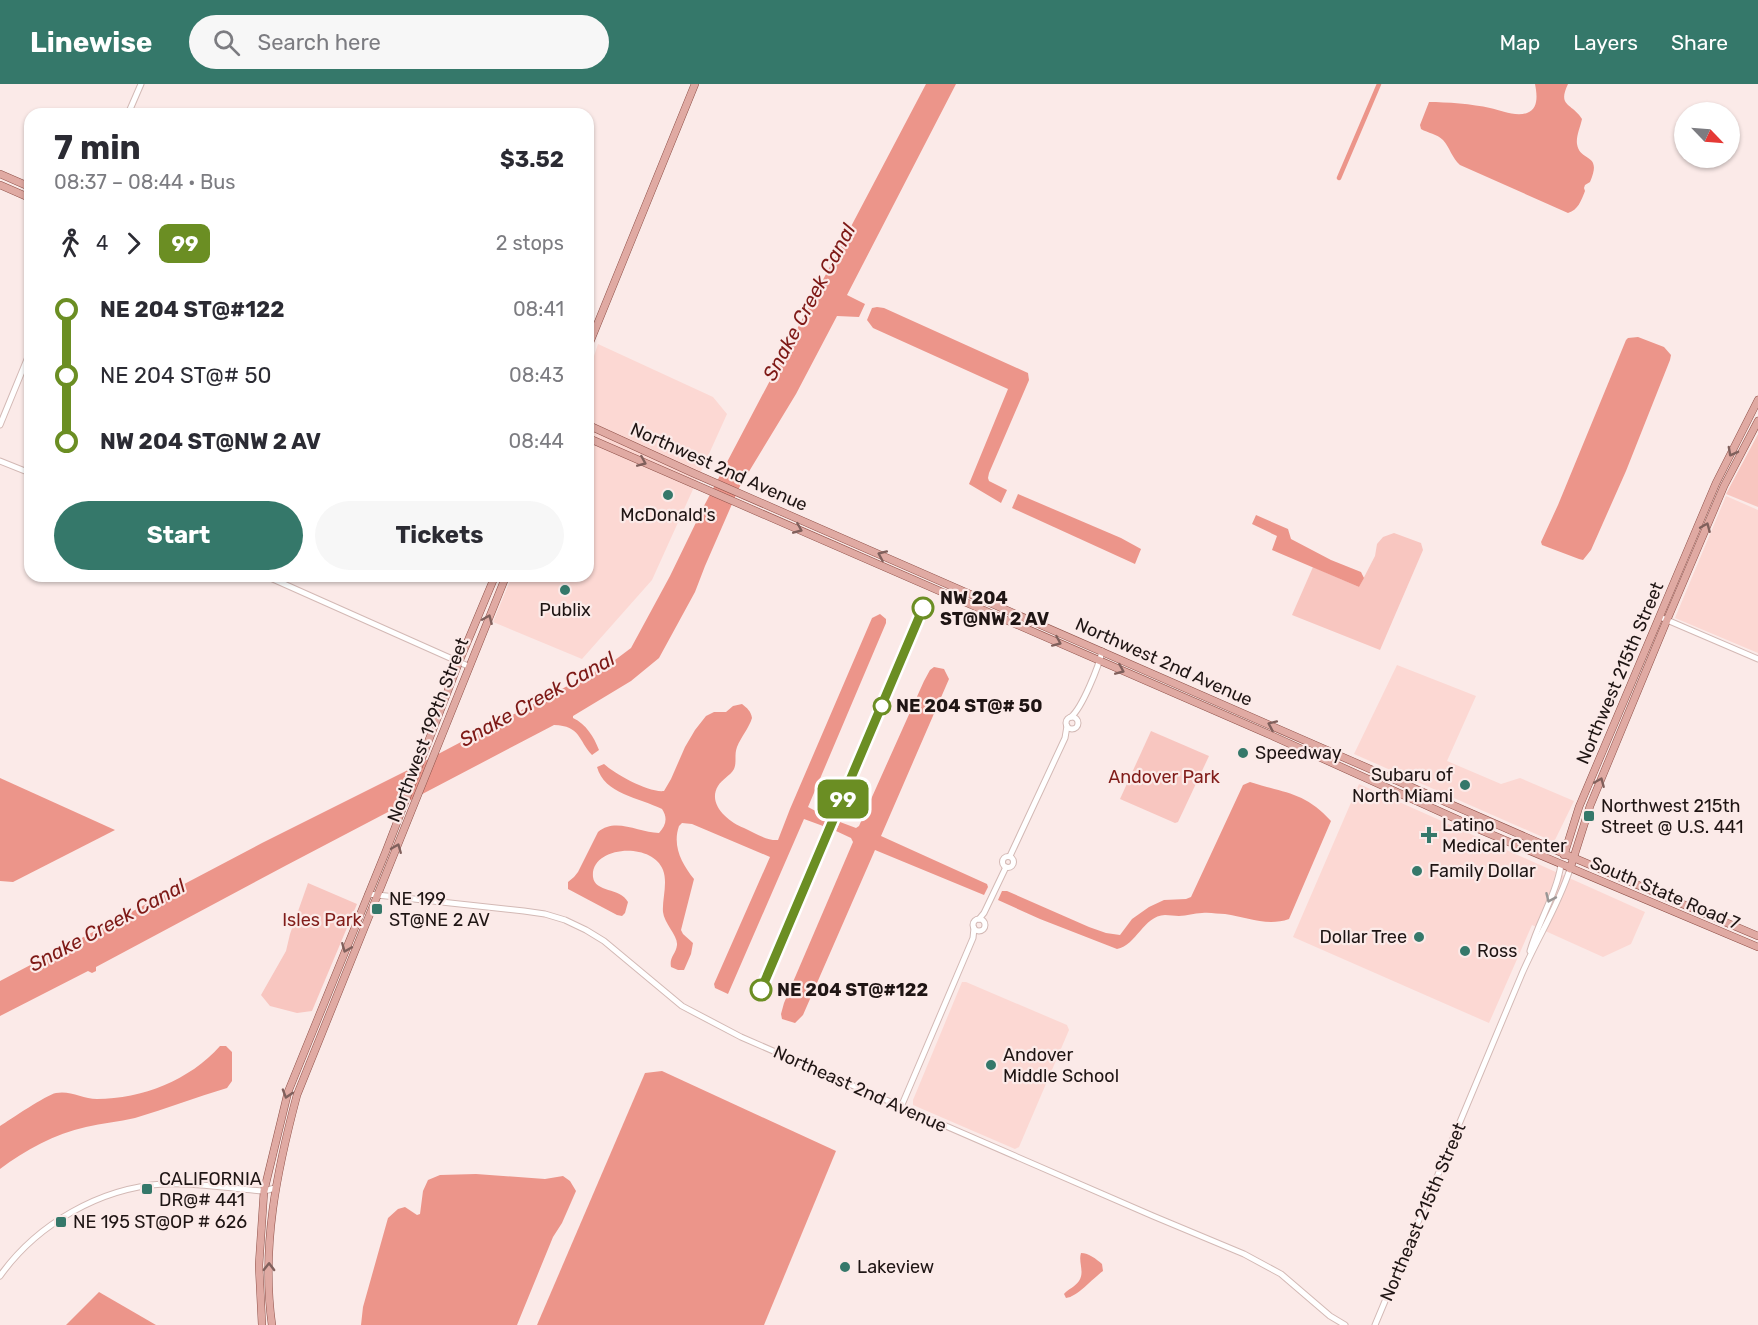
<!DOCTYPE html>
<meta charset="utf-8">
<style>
:root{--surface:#fff;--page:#f7f7f7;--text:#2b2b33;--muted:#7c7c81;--accent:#35786a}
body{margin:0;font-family:Rubik,sans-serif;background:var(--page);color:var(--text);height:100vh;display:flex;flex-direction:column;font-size:22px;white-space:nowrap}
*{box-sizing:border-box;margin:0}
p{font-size:20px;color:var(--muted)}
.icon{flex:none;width:33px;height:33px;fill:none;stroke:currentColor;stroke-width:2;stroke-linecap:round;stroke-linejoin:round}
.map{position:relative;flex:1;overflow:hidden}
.details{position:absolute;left:24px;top:24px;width:570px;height:474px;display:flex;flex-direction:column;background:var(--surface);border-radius:18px;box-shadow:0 2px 4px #0004}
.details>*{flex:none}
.badge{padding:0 12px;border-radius:9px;font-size:21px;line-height:39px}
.needle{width:39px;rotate:115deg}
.fabs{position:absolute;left:1674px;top:18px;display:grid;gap:12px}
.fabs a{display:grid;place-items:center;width:66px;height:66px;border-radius:50%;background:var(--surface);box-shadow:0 2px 4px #0004;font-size:30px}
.map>.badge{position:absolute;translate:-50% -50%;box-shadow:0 0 0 3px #fff}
.legs{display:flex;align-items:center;gap:9px;height:66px;padding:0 30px;font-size:20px}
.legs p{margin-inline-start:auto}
.headline{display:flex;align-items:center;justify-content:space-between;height:102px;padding:0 30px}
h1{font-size:33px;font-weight:700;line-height:45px}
.action{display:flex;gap:12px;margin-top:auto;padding:12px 30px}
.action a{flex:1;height:69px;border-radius:36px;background:var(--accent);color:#fff;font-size:24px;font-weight:700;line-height:69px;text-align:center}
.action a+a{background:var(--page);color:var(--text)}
ul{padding:0 30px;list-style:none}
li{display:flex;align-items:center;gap:21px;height:66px;font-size:22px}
li i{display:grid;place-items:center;width:9px;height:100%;margin:0 8px;background:currentColor}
li i::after{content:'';width:15px;height:15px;margin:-8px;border:4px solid;border-radius:50%;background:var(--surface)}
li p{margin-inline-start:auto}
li:first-child i{background:linear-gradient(#0000 50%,currentColor 0)}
li:last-child i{background:linear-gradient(currentColor 50%,#0000 0)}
header{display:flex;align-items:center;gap:36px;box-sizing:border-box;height:84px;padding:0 30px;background:var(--accent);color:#fff}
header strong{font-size:28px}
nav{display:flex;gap:33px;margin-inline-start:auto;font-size:21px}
.search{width:420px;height:54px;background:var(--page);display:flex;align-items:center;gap:15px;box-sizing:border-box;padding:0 21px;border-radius:33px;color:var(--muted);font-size:22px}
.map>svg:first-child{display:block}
.built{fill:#fcd8d3}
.green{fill:#f8c6c0}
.water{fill:#ec958a}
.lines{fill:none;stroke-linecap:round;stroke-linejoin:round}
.canal{stroke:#ec958a;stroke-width:4.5}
.minor-casing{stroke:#d3b9b5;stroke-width:7}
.major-casing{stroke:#8f5149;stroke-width:8}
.minor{stroke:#fff;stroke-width:5}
.major{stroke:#e0aaa3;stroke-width:7}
.oneway{stroke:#80605c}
.oneway2{stroke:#9a9695}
.line-1-casing{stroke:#fff;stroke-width:14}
.line-1{stroke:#6b8e23;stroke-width:9}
.poi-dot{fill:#35786a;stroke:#fbeae8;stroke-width:2}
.stop-1-dot{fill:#fff;stroke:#6b8e23;stroke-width:3}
.labels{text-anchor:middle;stroke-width:4.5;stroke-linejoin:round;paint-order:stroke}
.street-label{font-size:18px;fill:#1f1514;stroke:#fbeae8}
.poi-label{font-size:18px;fill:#1f1514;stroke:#fbeae8;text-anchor:start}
.stop-label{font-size:18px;font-weight:bold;fill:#1f1514;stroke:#fbeae8;text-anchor:start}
.park-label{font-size:18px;fill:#811c19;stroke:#fbeae8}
.water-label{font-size:20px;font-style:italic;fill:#7e1916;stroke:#fbeae8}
</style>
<header>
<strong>Linewise</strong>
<div class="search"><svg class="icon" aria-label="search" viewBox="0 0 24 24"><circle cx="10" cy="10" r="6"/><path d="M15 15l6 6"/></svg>Search here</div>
<nav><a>Map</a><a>Layers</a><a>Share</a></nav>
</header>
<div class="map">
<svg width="1758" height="1241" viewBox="0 0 1758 1241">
<rect width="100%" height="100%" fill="#fbeae8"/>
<g class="built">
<polygon points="598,260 713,313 727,330 652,496 582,575 493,538 512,492 588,492 588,290"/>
<polygon points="1726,412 1758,426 1758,569 1675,534"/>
<polygon points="1397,581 1476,612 1447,677 1501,700 1520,694 1574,717 1554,758 1354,670"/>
<polygon points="1359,700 1645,828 1631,860 1603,873 1532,841 1489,939 1293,853"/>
<polygon points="962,898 966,898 1067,941 1069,946 1019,1063 1015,1065 913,1021 913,1016"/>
</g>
<g class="green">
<polygon points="1758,350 1758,423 1726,410"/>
<polygon points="1394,449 1421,459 1423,466 1380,566 1292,531 1313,483 1359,503 1375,472 1377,460 1383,453"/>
<polygon points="1151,647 1209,672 1178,738 1175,739 1120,715"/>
<polygon points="308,799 357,820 312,927 297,929 270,922 261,911 286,867 290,850"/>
</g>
<g class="water">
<path d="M926,0h30l-109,211 18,9 -6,13 -22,-1 -41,78 -57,94 -34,78 -10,26 -36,66 -28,23 -58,35v2c13,6 21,19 26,32l-7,5c-14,-15 -11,-29 -38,-30l-269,141 -189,101v4l-4,2 -4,-2 -88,45v-35l262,-138 142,-71 207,-109 20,-15 39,-72 35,-72z"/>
<path d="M1535,0h33c-11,23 4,19 14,35 -2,9 -6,17 -5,25 3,19 26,8 13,38l-5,3 -1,3 1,3c-4,10 -7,19 -17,22l-108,-48c-8,-7 -10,-17 -17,-25 -6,-6 -15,-7 -22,-11l-1,-4 9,-23c17,0 44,2 61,6 11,2 25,9 37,5 12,-4 10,-19 8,-29z"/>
<polygon points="877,223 884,224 1028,289 1029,296 989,389 988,394 989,397 1007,406 1001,419 969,400 1008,305 873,244 867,236 872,224"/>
<polygon points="1638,253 1664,263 1671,271 1670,276 1626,387 1591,466 1583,476 1579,475 1542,461 1541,458 1558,421 1626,256 1628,254"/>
<polygon points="1018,410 1121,454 1141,465 1135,480 1012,424"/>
<polygon points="1256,431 1288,445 1291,455 1331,476 1361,488 1364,494 1359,503 1272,466 1277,452 1252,440"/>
<path d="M880,530l6,5v4l-78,184 19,10 -4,9 -19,-7 -76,175 -13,-6 -1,-4 56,-127 -78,-33 -10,-1 -3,3c-7,20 3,38 15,53l-13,51 2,4 10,9 -2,11 -7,16h-6l-7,-3c-2,-10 5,-13 6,-22 1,-9 -13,-22 -14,-33 -1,-13 5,-29 0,-42 -11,-29 -73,-24 -70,7 2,16 27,10 35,25l-3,11 -3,3 -5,-1 -49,-26v-7l6,-5 4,-5 20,-40c18,-15 41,1 61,1 7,-8 9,-15 3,-24 -22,-11 -58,-15 -65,-42l7,-3c11,10 45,29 60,27l7,-12 14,-32 10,-17 11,-14 8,-4h12l7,-6 9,-2c5,4 9,7 10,14 -3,10 -11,19 -15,29 -3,8 0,15 -3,22 -4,7 -12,10 -16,17 -11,18 10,36 26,42 10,5 24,13 34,12l12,-31 82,-191z"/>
<polygon points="934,583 944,585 949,595 881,752 987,800 988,803 984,811 875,766 803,931 795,939 782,935 781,930 784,919 853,758 851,754 836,747 840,738 856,744 859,742 924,597 930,586"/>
<polygon points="0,694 115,746 13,798 0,797"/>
<path d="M1250,698c34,11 55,10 81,39l-42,98c-22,8 -42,-2 -64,-5 -7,0 -15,-2 -23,-1 -8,0 -15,3 -23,3 -5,0 -9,-1 -14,-1 -22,1 -28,30 -48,34l-77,-30 -42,-19 4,-9h5l82,36 17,6 14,2 12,-16 17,-12 15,-7 22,-1 5,-2 52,-112z"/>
<path d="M220,962h6l6,6v29l-5,7c-31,9 -61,21 -92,30 -16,4 -33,5 -49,9 -31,7 -61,23 -86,42v-43c11,-7 46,-31 56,-33 14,-3 27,6 41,6 45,0 93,-19 123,-53z"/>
<polygon points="662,987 836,1067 764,1241 537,1241 645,989"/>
<polygon points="476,1090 545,1095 563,1092 570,1097 576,1107 562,1139 553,1153 517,1241 361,1241 363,1223 388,1134 398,1125 405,1123 417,1131 420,1130 423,1107 428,1096 440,1091"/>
<path d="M1081,1169c8,0 15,6 21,11l1,7c-11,8 -26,26 -37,27l-2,-4c4,-5 11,-7 15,-13 6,-9 -1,-19 2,-28z"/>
<polygon points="99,1208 156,1241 66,1241"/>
</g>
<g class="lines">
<polyline class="canal" points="1339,94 1379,0"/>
<g class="minor-casing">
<g id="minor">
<polyline points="128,30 141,0"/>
<polyline points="0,341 30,268"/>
<polyline points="0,377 30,389"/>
<polyline points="266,492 468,582"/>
<polyline points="1660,533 1758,575"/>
<path d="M1071,633c11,-9 28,-51 31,-66"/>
<circle cx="1072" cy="639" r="6"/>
<polyline points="1010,772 1065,654 1067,642"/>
<circle cx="1008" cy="778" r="5.5"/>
<polyline points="368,810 524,827 545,830 565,836 586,846 604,857 682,922 741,953 1153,1132 1244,1170 1281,1190 1330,1232 1345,1241"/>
<polyline points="979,835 984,829 1006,783"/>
<circle cx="979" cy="841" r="6"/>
<path d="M1530,867c8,-29 26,-56 31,-86"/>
<polyline points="901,1023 973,854 974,844"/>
<path d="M0,1192c37,-52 100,-88 163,-92 33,-2 68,5 101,7l11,-3"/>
<path d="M1375,1241c49,-116 98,-232 146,-349 15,-36 37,-69 49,-107"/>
</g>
</g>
<g class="major-casing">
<g id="major">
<polyline points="0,90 30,103"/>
<polyline points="0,101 30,114"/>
<polyline points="588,263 695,0"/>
<polyline points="588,341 693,389 1553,765 1758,852"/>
<polyline points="588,354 1266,649 1483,747 1758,863"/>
<polyline points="1564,771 1579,723 1716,399 1758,316"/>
<polyline points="1570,785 1590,722 1667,536 1724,402 1758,337"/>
<polyline points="262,1241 259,1181 264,1107 288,1008 386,767 459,578 495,492"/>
<path d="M272,1241c-11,-78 5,-155 25,-230l209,-519"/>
</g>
</g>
<use href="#minor" class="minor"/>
<use href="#major" class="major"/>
</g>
<defs><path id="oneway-chevron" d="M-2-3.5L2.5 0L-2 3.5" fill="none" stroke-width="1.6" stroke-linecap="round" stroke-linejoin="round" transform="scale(1.5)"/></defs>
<g class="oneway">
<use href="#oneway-chevron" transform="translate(1732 368) rotate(118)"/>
<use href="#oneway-chevron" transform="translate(642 378) rotate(23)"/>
<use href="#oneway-chevron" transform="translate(1706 443) rotate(-67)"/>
<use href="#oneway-chevron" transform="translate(798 445) rotate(23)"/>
<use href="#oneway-chevron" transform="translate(882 471) rotate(-156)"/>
<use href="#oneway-chevron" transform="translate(488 535) rotate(-67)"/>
<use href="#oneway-chevron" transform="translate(1057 558) rotate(24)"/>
<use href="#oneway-chevron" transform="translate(1120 586) rotate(23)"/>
<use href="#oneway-chevron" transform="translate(1272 641) rotate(-156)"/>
<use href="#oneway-chevron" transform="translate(1600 698) rotate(-67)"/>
<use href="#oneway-chevron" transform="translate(397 764) rotate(-68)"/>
<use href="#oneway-chevron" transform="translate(346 864) rotate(112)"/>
<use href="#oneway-chevron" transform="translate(287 1010) rotate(107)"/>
<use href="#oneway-chevron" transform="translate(269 1183) rotate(-89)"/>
</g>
<use class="oneway2" href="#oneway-chevron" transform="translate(1550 814) rotate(114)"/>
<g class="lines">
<g class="line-1-casing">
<polyline id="line-1" points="761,906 923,524"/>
</g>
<use href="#line-1" class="line-1"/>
</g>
<g class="poi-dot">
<circle cx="668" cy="411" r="6"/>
<circle cx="565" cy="506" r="6"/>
<circle cx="1243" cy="669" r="6"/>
<circle cx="1465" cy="701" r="6"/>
<rect x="1583" y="726" width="12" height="12" rx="3"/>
<path d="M1426 742h6v6h6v6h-6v6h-6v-6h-6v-6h6z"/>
<circle cx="1417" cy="787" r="6"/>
<rect x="371" y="819" width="12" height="12" rx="3"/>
<circle cx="1419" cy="853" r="6"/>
<circle cx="1465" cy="867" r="6"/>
<circle cx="991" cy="981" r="6"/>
<rect x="141" y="1099" width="12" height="12" rx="3"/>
<rect x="55" y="1132" width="12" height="12" rx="3"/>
<circle cx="845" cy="1183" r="6"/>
</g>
<g class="stop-1-dot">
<circle cx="923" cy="524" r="10"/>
<circle cx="882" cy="622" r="8"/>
<circle cx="761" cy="906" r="10"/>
</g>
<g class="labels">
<g class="street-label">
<text transform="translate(719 383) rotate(24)" y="6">Northwest 2nd Avenue</text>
<text transform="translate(1164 578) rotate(24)" y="6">Northwest 2nd Avenue</text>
<text transform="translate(1620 589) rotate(-67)" y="6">Northwest 215th Street</text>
<text transform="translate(428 646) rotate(-69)" y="6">Northwest 199th Street</text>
<text transform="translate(1665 809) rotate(23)" y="6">South State Road 7</text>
<text transform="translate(860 1005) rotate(24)" y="6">Northeast 2nd Avenue</text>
<text transform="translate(1423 1128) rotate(-67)" y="6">Northeast 215th Street</text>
</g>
<g class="poi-label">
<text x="668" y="437" text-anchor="middle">McDonald's</text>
<text x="565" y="532" text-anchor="middle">Publix</text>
<text x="1255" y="675">Speedway</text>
<text x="1453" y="697" text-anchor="end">Subaru of<tspan x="1453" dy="21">North Miami</tspan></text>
<text x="1601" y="728">Northwest 215th<tspan x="1601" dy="21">Street @ U.S. 441</tspan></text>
<text x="1442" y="747">Latino<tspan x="1442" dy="21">Medical Center</tspan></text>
<text x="1429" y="793">Family Dollar</text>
<text x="389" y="821">NE 199<tspan x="389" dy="21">ST@NE 2 AV</tspan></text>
<text x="1407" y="859" text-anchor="end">Dollar Tree</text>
<text x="1477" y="873">Ross</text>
<text x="1003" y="977">Andover<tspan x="1003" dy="21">Middle School</tspan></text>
<text x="159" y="1101">CALIFORNIA<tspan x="159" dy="21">DR@# 441</tspan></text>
<text x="73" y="1144">NE 195 ST@OP # 626</text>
<text x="857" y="1189">Lakeview</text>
</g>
<g class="stop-label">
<text x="940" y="520">NW 204<tspan x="940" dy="21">ST@NW 2 AV</tspan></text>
<text x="896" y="628">NE 204 ST@# 50</text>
<text x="777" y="912">NE 204 ST@#122</text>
</g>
<g class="park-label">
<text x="1164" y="699">Andover Park</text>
<text x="322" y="842">Isles Park</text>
</g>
<g class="water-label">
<text transform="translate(809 218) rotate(-62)" y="7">Snake Creek Canal</text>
<text transform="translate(537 615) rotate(-29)" y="7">Snake Creek Canal</text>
<text transform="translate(107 841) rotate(-28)" y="7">Snake Creek Canal</text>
</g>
</g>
</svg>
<div class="fabs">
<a><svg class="needle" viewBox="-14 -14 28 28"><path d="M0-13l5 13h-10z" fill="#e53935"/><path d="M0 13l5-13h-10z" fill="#7c7c81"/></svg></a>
</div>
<b class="badge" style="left:843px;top:715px;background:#6b8e23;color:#fff">99</b>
<section class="details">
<div class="headline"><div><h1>7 min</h1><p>08:37 – 08:44 · Bus</p></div><b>$3.52</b></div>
<div class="legs"><svg class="icon" aria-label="walk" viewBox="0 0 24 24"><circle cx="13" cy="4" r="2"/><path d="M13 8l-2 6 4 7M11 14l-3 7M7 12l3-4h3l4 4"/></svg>4<svg class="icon" aria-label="forward" viewBox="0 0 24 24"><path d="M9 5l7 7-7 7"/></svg><b class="badge" style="background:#6b8e23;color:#fff">99</b><p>2 stops</p></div>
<ul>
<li><i style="color:#6b8e23"></i><b>NE 204 ST@#122</b><p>08:41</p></li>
<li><i style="color:#6b8e23"></i><span>NE 204 ST@# 50</span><p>08:43</p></li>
<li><i style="color:#6b8e23"></i><b>NW 204 ST@NW 2 AV</b><p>08:44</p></li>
</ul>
<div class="action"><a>Start</a><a>Tickets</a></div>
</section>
</div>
